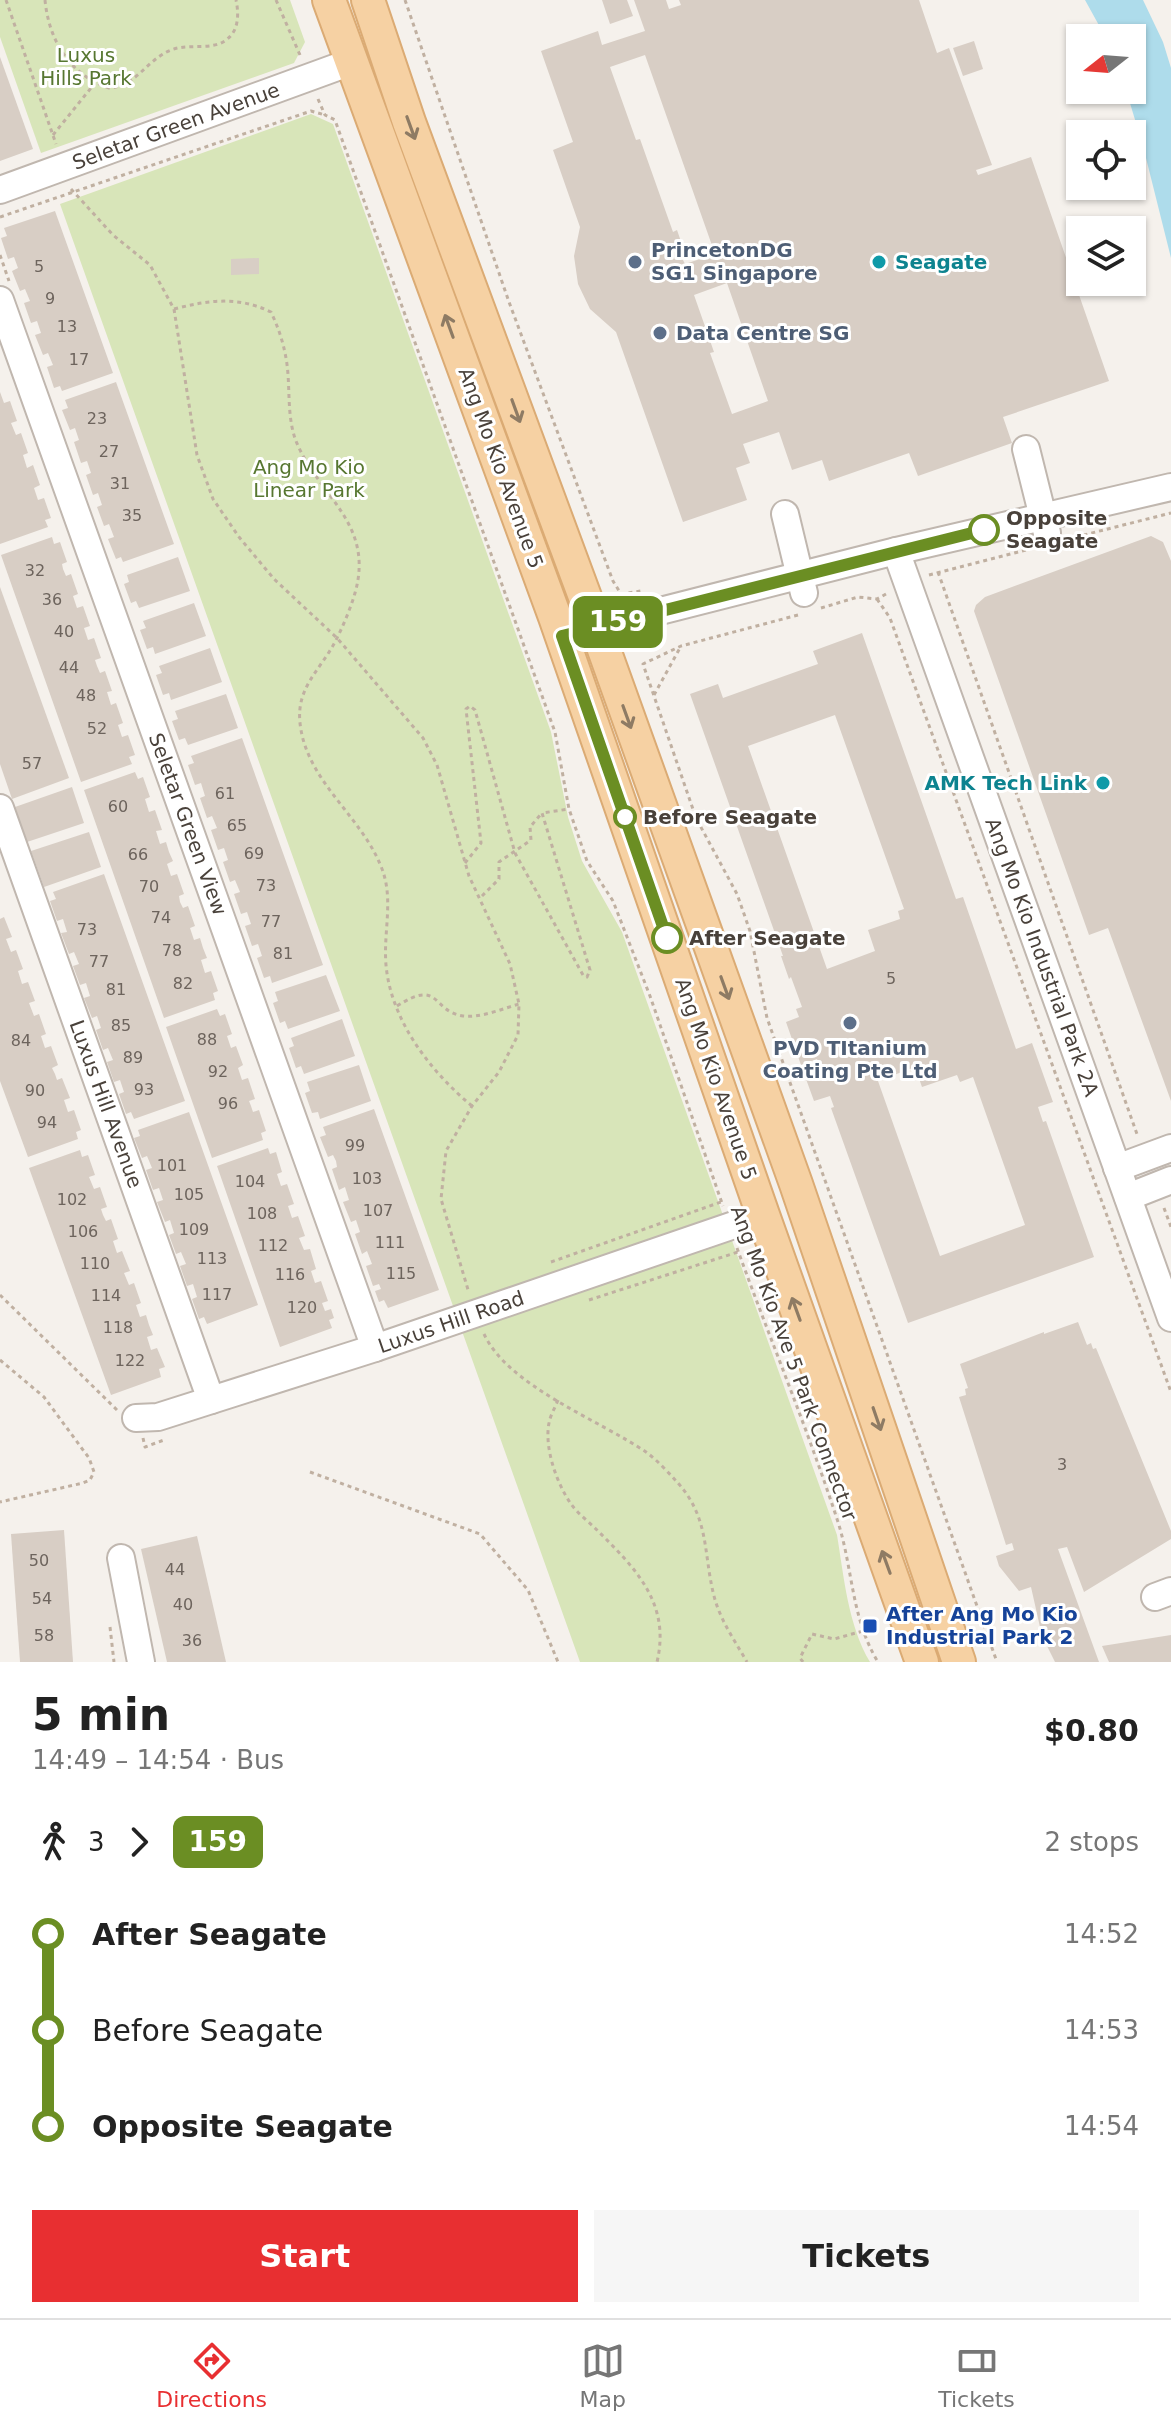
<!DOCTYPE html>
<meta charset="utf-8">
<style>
:root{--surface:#fff;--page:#f6f6f6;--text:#222;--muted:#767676;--line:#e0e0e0;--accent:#e82f31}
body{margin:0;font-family:"DejaVu Sans",sans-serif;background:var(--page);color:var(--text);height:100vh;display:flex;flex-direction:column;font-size:30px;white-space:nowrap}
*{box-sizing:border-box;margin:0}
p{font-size:26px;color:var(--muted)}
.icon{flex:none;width:44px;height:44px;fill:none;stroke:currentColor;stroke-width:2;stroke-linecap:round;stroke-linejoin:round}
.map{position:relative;height:1662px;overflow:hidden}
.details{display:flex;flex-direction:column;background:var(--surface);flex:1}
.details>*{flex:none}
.badge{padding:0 16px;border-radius:12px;font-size:28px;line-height:52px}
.needle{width:52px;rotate:253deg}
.buttons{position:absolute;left:1066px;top:24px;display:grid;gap:16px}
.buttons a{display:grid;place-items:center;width:80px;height:80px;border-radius:0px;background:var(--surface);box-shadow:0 2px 6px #0004;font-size:40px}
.map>.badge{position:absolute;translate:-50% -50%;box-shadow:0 0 0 4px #fff}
.legs{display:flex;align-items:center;gap:12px;height:88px;padding:0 32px;font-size:26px}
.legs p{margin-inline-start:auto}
.head{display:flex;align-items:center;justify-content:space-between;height:136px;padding:0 32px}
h1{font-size:44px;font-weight:700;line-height:60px}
.primary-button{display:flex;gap:16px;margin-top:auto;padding:16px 32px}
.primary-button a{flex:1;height:92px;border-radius:0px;background:var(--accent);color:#fff;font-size:32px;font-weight:700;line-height:92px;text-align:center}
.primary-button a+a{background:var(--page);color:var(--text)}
ul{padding:0 32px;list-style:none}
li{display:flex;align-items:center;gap:28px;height:96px;font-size:30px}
li i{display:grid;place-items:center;width:12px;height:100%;margin:0 10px;background:currentColor}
li i::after{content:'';width:20px;height:20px;margin:-10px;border:6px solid;border-radius:50%;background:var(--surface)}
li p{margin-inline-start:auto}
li:first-child i{background:linear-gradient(#0000 50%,currentColor 0)}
li:last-child i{background:linear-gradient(currentColor 50%,#0000 0)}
.menu{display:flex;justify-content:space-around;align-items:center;height:112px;border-top:2px solid var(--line);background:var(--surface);font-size:22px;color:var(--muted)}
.menu a{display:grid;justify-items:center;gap:4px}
.menu .active{color:var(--accent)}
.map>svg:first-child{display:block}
.green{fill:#d8e5b9}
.water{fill:#aedceb}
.building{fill:#d8cec5;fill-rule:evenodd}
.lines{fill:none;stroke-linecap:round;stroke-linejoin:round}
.minor-casing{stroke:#c0b7af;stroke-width:30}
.major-casing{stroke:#dbab74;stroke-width:36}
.path{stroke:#c0b0a1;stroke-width:3;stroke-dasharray:4 4;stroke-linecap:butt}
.minor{stroke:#fff;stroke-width:26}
.major{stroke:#f6d1a3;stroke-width:32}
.oneway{stroke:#8e7b64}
.line-1-casing{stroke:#fff;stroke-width:18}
.line-1{stroke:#6b8e23;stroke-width:12}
.service-dot{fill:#5c6f8a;stroke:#fff;stroke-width:3}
.culture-dot{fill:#0f9aa8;stroke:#fff;stroke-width:3}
.stop-1-dot{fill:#fff;stroke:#6b8e23;stroke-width:4}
.transit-dot{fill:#1a4fb4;stroke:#fff;stroke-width:3}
.labels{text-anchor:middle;stroke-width:6;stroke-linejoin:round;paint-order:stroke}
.number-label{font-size:16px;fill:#6d645d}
.park-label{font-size:20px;fill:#577731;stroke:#fff}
.street-label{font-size:20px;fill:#49413a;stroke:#fff}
.service-label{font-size:20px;font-weight:bold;fill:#4e5e75;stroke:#fff;text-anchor:start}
.culture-label{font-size:20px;font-weight:bold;fill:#0d838f;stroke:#fff;text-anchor:start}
.stop-label{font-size:20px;font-weight:bold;fill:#49413a;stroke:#fff;text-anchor:start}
.transit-label{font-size:20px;font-weight:bold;fill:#164399;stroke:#fff;text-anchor:start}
</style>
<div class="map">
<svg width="1171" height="1662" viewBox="0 0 1171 1662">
<rect width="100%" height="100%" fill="#f5f1ec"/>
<g class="green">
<polygon points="0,0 290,0 305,42 294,63 41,153 0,37"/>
<path d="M311,114l22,10 218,608 17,85 14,44 40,71 215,603c7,42 11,90 33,127h-290l-520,-1458z"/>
</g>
<polygon class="water" points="1085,0 1143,0 1163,42 1171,68 1171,258 1143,146 1126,90 1132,90 1132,38 1106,38"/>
<g class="building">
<polygon points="602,0 627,0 633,16 610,24"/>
<path d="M634,0h32l3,9 12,-4 -2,-5h240l18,53 12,-5 43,117 -16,5 2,5 53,-18 78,224 -106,36 9,26 -94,33 -9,-23 -80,28 -7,-21 -30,10 -13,-38 -36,12 7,19 -14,5 11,32 -64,22 -67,-190 -26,-23 -12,-25 -4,-28 6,-29 -27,-77 20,-8 -32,-91 57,-20 4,14 43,-14zM645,55l70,199 -30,10 -2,-4 4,-1 -10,-29 -4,2 -33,-93 -4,1 -26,-73zM727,283l41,118 -36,13 -22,-61 4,-1 -20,-57z"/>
<polygon points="974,41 983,69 963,76 953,48"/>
<polygon points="0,57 33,149 0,161"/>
<polygon points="55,211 113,373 62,391 60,386 54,388 47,367 53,365 48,353 43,355 35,335 41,333 37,321 31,323 24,303 30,301 25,289 20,291 12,271 18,268 14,257 8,259 1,238 7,236 4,228"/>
<polygon points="259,258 259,274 231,275 231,259"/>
<polygon points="116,382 174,544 123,562 121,557 116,559 108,539 114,537 109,524 104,526 97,507 102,505 98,493 93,495 86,475 91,473 87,461 81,463 74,442 79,440 75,428 70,430 62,410 68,408 65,400"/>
<polygon points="0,392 4,403 10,401 17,421 11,423 16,435 21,433 28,453 23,455 27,468 33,465 40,485 34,488 38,500 44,498 51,518 45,520 48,527 0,544"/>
<polygon points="1151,536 1163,542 1171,561 1171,1101 1108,928 1089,935 974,611 976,605 985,597"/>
<polygon points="52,537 54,544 60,542 67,562 62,564 63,569 66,576 71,574 78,594 73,596 77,608 83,606 90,626 84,628 88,640 94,638 101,658 95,660 97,666 100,673 105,671 112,691 107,692 111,705 116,703 123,723 118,725 122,737 128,735 135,755 129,757 132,764 81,782 1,555"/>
<polygon points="178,557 190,591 139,608 136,601 131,603 124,584 129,582 127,575"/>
<polygon points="0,587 69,778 12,799 0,764"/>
<polygon points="194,603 206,636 155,654 153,647 147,649 140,630 146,628 143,621"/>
<path d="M862,633l94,266 7,-2 53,152 16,-6 21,59 -15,5 5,15 3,-1 48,136 -186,66 -77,-215 3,-1 -4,-11 -16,5 -8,-22 16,-6 -5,-14 -16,6 -15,-43 13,-5 -3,-8 6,-2 -11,-30 -2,2 -8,-23h2l-93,-262 28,-10 5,14 95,-34 -5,-13zM835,715l69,194 -6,2 2,8 -32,11 7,21 -48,18 -79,-223zM915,1067l7,20 35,-12 3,7 13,-5 52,148 -85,31 -62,-175z"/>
<polygon points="210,648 222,682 171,700 169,693 163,695 156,675 162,673 159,666"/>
<polygon points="226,694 238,728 188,745 185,738 179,740 172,721 178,719 175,711"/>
<polygon points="242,738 323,965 272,983 270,976 264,978 257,958 262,956 258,944 252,946 245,926 251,924 247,912 241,914 234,894 240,892 235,880 230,882 223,862 228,860 224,848 218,850 211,830 217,828 212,816 207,818 200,798 205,796 201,783 195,785 188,765 194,763 191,756"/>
<polygon points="135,772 138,779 143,777 150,797 145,799 149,812 155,810 162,830 156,831 160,844 166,842 169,852 173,861 167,864 171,876 177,874 184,894 179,896 180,902 183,908 188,906 195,926 190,928 194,940 200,938 203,948 207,958 201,960 205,973 211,971 218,991 213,993 215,1000 164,1018 84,790"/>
<polygon points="72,787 84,823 27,842 15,807"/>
<polygon points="89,832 101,867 44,887 31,851"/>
<polygon points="104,874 185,1101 134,1119 131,1112 126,1114 119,1094 124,1092 120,1080 114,1082 107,1062 113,1060 108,1048 103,1050 96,1030 101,1028 97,1016 92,1018 84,998 90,996 86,983 80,985 73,966 79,964 74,952 69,954 61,933 67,932 63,919 57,921 50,901 56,899 53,892"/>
<polygon points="4,917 12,937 6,939 11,952 16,950 23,969 18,971 22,984 28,982 35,1001 29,1003 34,1016 39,1014 46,1034 41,1036 45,1048 51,1046 58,1065 52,1068 55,1074 57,1080 62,1078 70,1098 64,1100 68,1112 74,1110 81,1130 76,1132 78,1139 28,1157 0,1081 0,919"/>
<polygon points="326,975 340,1011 288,1029 285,1021 280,1023 273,1003 278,1001 275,992"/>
<polygon points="217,1009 220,1016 225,1014 232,1034 227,1036 231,1048 236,1046 243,1065 238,1068 242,1080 248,1078 255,1099 249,1101 251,1106 253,1112 259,1110 266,1131 261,1133 263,1140 212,1158 166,1027"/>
<polygon points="342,1019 355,1056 304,1074 301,1066 296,1068 289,1048 294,1046 291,1038"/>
<polygon points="359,1065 371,1101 320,1119 318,1112 312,1113 305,1093 310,1091 307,1082"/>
<polygon points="374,1109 439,1290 388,1308 384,1300 379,1302 375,1291 381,1289 379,1284 373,1286 366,1266 372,1264 367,1251 362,1254 355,1234 360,1232 356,1220 351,1222 343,1202 349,1200 345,1187 339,1190 332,1169 337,1167 336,1161 333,1155 328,1157 320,1137 326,1135 323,1127"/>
<polygon points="189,1112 258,1305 207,1324 204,1317 199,1319 192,1299 197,1297 193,1284 187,1286 180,1266 186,1264 181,1252 176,1254 169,1235 174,1233 170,1220 165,1222 157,1202 163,1200 159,1188 153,1190 146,1170 152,1168 147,1156 142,1158 134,1138 140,1136 138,1130"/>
<polygon points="268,1148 270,1154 276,1152 282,1172 277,1174 281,1186 287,1184 294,1204 288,1206 292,1218 298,1216 305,1236 299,1238 304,1250 310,1249 316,1269 311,1271 315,1283 321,1281 328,1301 322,1303 325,1311 331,1309 334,1318 329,1320 332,1328 280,1347 217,1166"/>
<polygon points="80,1150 82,1157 88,1155 95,1175 89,1177 94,1189 100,1187 107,1207 101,1209 103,1215 106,1221 111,1219 118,1239 113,1241 117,1253 122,1251 130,1271 124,1273 129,1285 134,1283 141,1303 136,1305 140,1317 146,1315 149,1325 153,1335 147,1337 151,1350 157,1348 165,1367 159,1369 161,1377 111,1395 29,1168"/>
<polygon points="1078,1322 1087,1345 1091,1343 1093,1349 1096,1348 1171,1531 1171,1539 1084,1592 1067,1547 1058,1549 1099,1662 1055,1662 1042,1636 1031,1587 1019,1591 999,1566 996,1556 1014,1550 1012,1543 1006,1545 959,1397 966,1395 965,1389 968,1388 960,1364 1044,1332 1044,1334"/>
<polygon points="64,1530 73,1662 20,1662 11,1534"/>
<polygon points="197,1536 226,1662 167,1662 141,1549"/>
<polygon points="1171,1635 1171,1662 1109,1662 1102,1646"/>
</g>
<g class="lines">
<g class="minor-casing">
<g id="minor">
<polyline points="0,190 351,62"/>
<polyline points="0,300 375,1348"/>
<polyline points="1026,449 1047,533"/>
<polyline points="785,514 804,593"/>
<polyline points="896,551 1171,1318"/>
<polyline points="562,636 896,551 1171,487"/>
<polyline points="0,808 211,1400"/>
<polyline points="1117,1168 1171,1148"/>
<polyline points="1128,1197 1171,1180"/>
<polyline points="136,1418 158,1417 375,1348 763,1215"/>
<polyline points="121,1558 141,1662"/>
<polyline points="1155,1597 1171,1591"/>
</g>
</g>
<g class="major-casing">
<g id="major">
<polyline points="329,0 555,617 763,1215 922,1662"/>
<polyline points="368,0 409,122 588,605 796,1184 959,1662"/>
</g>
</g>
<g class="path">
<polyline points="6,0 56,144"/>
<path d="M45,0c4,41 25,75 64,88 28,-2 37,-28 62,-38 17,-7 41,1 55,-10 13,-9 13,-26 10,-40"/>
<polyline points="276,0 300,55"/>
<polyline points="405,0 509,302 613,581 621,594 641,591"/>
<polyline points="318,99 325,115 335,120 555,732 569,809 587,861 613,901 650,996 723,1206"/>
<polyline points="53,135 95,83"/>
<polyline points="71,189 113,235 150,265 174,309 197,455 213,499 239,537 274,579 337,638 423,738 437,765 469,876 510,964 519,1004 518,1035 499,1072 472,1106 446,1151 441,1199 469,1293"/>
<polyline points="0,217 311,111 325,115"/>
<polyline points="0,255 9,281"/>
<path d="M174,309c35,-9 64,-13 97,3 7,15 12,29 15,46 5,27 0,57 10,83 22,55 79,82 59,152 -4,14 -11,31 -18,45 -15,31 -41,48 -37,85 6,57 59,91 80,141 15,33 3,66 6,101 5,56 45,107 86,141"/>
<polyline points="1068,539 1171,513"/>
<polyline points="938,572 1138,1137"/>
<polyline points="929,575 1030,549"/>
<polyline points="877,599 890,618 1171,1392"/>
<polyline points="821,608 858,597 877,599 886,594"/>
<polyline points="798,615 681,646 643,664 696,818 737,894 750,931 767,1018 997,1662"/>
<polyline points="654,695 681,646"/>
<polyline points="465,863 481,843 466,709 470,706 475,710 515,853 583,975 587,977 590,970 542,813 569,809"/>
<polyline points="482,896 499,879 499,862 531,840 530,827 542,813"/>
<path d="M397,1006c44,-28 34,5 66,10 18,2 39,-7 56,-12"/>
<polyline points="1164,1208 1171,1227"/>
<path d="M737,1248c33,91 71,182 101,274 15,47 13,96 40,140"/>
<polyline points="551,1262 721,1202"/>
<polyline points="0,1295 117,1410"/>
<polyline points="589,1300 738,1252"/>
<path d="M484,1334c24,52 115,86 162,118 11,8 22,20 31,30 33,36 26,71 37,114 6,24 21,45 33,66"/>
<polyline points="0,1360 44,1397 89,1458 94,1472 90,1480 83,1483 0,1502"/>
<path d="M558,1400c-3,8 -8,16 -9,23 -5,25 8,61 22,81 7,10 18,18 26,26 38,38 74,73 60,132"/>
<polyline points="143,1438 145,1447 164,1440"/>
<polyline points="310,1472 480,1534 528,1590 558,1662"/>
<polyline points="110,1627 114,1662"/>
<polyline points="803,1662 800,1658 812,1634 834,1639 863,1631"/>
</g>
<use href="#minor" class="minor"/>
<use href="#major" class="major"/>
</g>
<defs><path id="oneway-shaft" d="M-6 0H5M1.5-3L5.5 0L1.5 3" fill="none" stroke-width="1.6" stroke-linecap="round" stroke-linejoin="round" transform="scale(2)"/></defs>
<g class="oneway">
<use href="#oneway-shaft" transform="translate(411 128) rotate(70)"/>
<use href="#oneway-shaft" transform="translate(449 326) rotate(-110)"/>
<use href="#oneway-shaft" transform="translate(516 411) rotate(70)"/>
<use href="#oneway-shaft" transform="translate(627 717) rotate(70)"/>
<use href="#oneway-shaft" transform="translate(725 988) rotate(70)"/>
<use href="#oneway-shaft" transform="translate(796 1309) rotate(-110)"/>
<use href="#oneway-shaft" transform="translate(877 1419) rotate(71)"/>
<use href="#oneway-shaft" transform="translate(886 1562) rotate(-110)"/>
</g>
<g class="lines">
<g class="line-1-casing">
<polyline id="line-1" points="667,938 562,636 984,530"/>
</g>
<use href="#line-1" class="line-1"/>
</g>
<g class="service-dot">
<circle cx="635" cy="262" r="8"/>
<circle cx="660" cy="333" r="8"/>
<circle cx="850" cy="1023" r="8"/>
</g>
<g class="culture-dot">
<circle cx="879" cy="262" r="8"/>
<circle cx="1103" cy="783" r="8"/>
</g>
<g class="stop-1-dot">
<circle cx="984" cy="530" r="14"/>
<circle cx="625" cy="817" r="10"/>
<circle cx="667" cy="938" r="14"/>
</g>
<rect class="transit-dot" x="862" y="1618" width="16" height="16" rx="4"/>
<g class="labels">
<g class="number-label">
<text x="39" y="272">5</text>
<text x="50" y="304">9</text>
<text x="67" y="332">13</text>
<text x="79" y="365">17</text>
<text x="97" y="424">23</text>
<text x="109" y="457">27</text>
<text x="120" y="489">31</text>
<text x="132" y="521">35</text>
<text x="35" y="576">32</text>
<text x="52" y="605">36</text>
<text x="64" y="637">40</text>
<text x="69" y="673">44</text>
<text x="86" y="701">48</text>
<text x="97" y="734">52</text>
<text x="32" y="769">57</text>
<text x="225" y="799">61</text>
<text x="118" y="812">60</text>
<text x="237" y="831">65</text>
<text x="254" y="859">69</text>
<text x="138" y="860">66</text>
<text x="266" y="891">73</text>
<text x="149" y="892">70</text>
<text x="161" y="923">74</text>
<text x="271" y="927">77</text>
<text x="87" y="935">73</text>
<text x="172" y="956">78</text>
<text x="283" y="959">81</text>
<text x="99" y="967">77</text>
<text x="891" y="984">5</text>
<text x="183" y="989">82</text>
<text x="116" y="995">81</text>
<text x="121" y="1031">85</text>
<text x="207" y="1045">88</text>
<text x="21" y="1046">84</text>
<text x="133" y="1063">89</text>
<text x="218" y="1077">92</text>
<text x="144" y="1095">93</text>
<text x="35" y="1096">90</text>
<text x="228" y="1109">96</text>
<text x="47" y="1128">94</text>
<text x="355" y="1151">99</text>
<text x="172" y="1171">101</text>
<text x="367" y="1184">103</text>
<text x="250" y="1187">104</text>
<text x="189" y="1200">105</text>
<text x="72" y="1205">102</text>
<text x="378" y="1216">107</text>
<text x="262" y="1219">108</text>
<text x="194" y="1235">109</text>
<text x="83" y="1237">106</text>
<text x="390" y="1248">111</text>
<text x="273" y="1251">112</text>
<text x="212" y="1264">113</text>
<text x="95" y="1269">110</text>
<text x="401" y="1279">115</text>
<text x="290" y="1280">116</text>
<text x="217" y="1300">117</text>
<text x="106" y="1301">114</text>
<text x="302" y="1313">120</text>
<text x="118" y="1333">118</text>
<text x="130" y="1366">122</text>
<text x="1062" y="1470">3</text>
<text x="39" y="1566">50</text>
<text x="175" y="1575">44</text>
<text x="42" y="1604">54</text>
<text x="183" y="1610">40</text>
<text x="44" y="1641">58</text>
<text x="192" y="1646">36</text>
</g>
<g class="park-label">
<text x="86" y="62">Luxus<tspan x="86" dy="23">Hills Park</tspan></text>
<text x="309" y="474">Ang Mo Kio<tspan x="309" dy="23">Linear Park</tspan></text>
</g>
<g class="street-label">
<text transform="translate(176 126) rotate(-20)" y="7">Seletar Green Avenue</text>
<text transform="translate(501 468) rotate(70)" y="7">Ang Mo Kio Avenue 5</text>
<text transform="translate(188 824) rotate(70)" y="7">Seletar Green View</text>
<text transform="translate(1042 957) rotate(70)" y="7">Ang Mo Kio Industrial Park 2A</text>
<text transform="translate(716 1079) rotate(71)" y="7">Ang Mo Kio Avenue 5</text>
<text transform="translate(106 1104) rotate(70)" y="7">Luxus Hill Avenue</text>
<text transform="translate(451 1322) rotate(-19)" y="7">Luxus Hill Road</text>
<text transform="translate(794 1363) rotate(70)" y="7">Ang Mo Kio Ave 5 Park Connector</text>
</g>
<g class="service-label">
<text x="651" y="257">PrincetonDG<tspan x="651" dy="23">SG1 Singapore</tspan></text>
<text x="676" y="340">Data Centre SG</text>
<text x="850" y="1055" text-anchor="middle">PVD TItanium<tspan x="850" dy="23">Coating Pte Ltd</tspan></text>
</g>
<g class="culture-label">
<text x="895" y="269">Seagate</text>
<text x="1087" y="790" text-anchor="end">AMK Tech Link</text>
</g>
<g class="stop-label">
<text x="1006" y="525">Opposite<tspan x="1006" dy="23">Seagate</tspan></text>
<text x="643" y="824">Before Seagate</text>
<text x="689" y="945">After Seagate</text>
</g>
<g class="transit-label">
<text x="886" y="1621">After Ang Mo Kio<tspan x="886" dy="23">Industrial Park 2</tspan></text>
</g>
</g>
</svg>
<div class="buttons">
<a><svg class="needle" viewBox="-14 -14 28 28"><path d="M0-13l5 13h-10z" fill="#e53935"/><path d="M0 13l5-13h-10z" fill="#767676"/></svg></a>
<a><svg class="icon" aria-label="locate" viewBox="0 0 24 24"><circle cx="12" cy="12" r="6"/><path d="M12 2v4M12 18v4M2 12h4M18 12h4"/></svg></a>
<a><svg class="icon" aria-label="layers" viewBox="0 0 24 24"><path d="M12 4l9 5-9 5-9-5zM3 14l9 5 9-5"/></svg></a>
</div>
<b class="badge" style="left:618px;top:622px;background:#6b8e23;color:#fff">159</b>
</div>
<section class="details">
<div class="head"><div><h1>5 min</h1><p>14:49 – 14:54 · Bus</p></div><b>$0.80</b></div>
<div class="legs"><svg class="icon" aria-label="walk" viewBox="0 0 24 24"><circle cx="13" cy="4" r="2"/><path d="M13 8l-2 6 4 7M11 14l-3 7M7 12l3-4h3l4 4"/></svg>3<svg class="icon" aria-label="forward" viewBox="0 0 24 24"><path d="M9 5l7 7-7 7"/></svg><b class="badge" style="background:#6b8e23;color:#fff">159</b><p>2 stops</p></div>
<ul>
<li><i style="color:#6b8e23"></i><b>After Seagate</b><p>14:52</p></li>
<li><i style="color:#6b8e23"></i><span>Before Seagate</span><p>14:53</p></li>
<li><i style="color:#6b8e23"></i><b>Opposite Seagate</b><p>14:54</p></li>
</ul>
<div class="primary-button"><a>Start</a><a>Tickets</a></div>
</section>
<nav class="menu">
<a class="active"><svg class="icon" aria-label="directions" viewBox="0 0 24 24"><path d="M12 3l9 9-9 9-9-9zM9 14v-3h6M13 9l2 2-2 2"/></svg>Directions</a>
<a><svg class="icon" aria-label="map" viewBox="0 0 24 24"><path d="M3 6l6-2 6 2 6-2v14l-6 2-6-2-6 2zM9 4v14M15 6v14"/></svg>Map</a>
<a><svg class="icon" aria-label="tickets" viewBox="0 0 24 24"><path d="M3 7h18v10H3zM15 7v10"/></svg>Tickets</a>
</nav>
